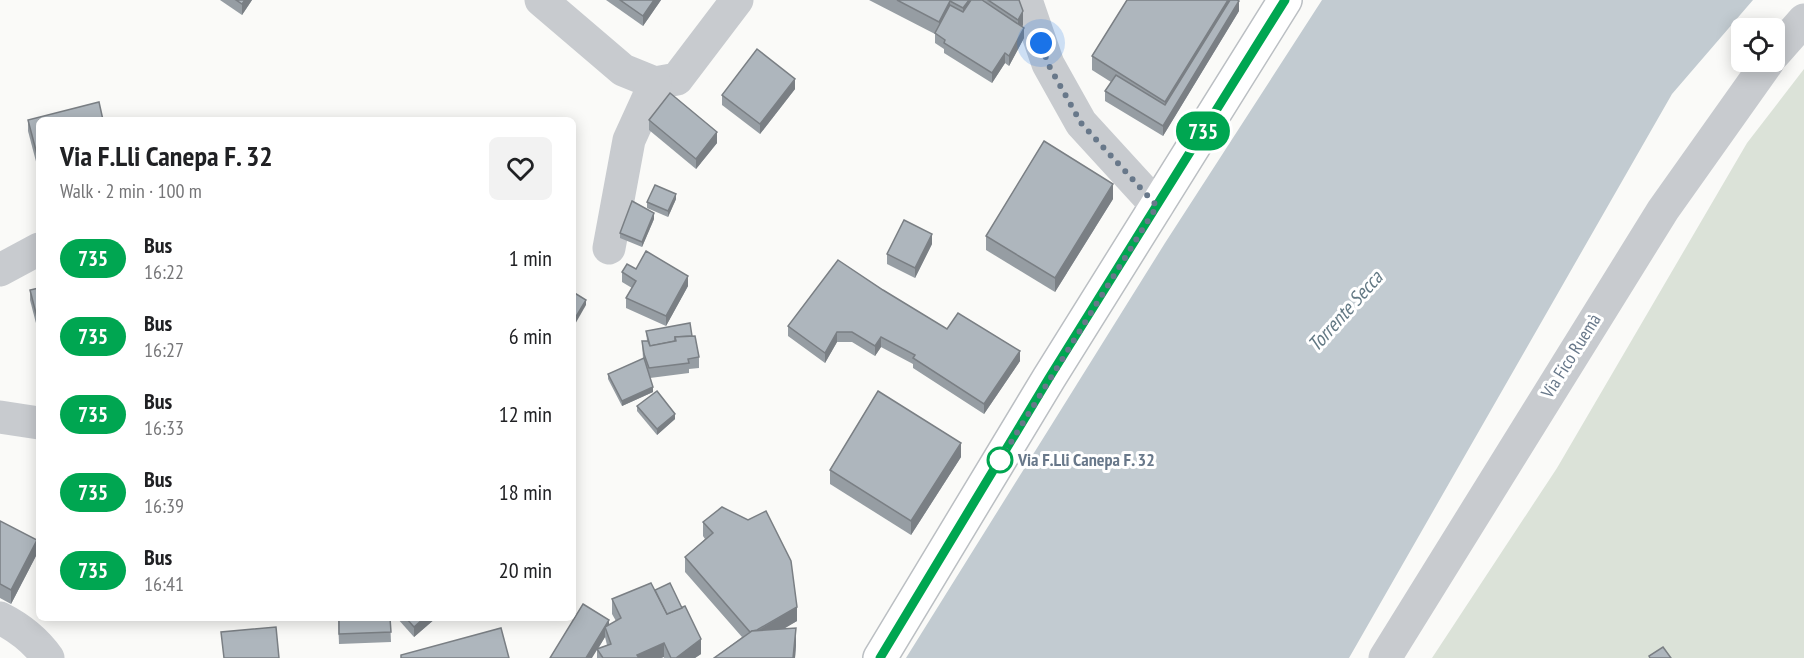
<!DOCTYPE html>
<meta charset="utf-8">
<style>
:root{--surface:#fff;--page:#f2f2f2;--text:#202124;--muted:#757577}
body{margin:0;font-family:"PT Sans Narrow",sans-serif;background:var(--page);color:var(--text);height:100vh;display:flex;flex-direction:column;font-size:22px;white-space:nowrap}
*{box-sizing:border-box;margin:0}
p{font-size:20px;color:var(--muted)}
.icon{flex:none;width:33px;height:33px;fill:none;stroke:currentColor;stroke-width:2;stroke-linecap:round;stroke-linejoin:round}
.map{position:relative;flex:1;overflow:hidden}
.drawer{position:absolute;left:36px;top:117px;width:540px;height:504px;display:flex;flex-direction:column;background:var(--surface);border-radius:9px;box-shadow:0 3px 15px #0003}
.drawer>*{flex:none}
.badge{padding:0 12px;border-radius:20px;font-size:21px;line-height:39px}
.buttons{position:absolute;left:1731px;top:18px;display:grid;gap:12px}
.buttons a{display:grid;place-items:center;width:54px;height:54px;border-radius:9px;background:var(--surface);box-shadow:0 3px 15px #0003;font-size:30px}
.you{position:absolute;width:30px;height:30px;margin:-15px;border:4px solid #fff;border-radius:50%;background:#1a73e8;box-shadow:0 0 0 9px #1a73e833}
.map>.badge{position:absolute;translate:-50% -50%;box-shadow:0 0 0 3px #fff}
.round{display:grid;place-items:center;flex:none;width:63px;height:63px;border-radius:9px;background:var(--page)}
.summary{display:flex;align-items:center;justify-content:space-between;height:102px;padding:0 24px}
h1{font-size:28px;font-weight:700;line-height:45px}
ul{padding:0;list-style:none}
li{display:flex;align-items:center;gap:18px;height:78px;padding:0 24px}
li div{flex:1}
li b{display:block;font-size:22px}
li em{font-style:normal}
li .badge{min-width:66px;font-weight:700;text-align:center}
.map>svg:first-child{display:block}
.green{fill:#dbe2d8}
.water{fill:#c2cbd1}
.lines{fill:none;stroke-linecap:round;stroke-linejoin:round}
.major-casing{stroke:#bbbfc3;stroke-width:36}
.minor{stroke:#c8cbcf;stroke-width:33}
.major{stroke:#fff;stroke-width:33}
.wall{fill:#969da3;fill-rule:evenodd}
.shaded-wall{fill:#7a7f84}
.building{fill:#aeb6bd;stroke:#7a7f84;stroke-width:1.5}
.line-casing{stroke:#fff;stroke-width:14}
.line{stroke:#00a651;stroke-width:9}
.walk{stroke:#68788a;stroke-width:6;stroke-dasharray:0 10.8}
.stop-dot{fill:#fff;stroke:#00a651;stroke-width:3}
.labels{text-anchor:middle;stroke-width:6;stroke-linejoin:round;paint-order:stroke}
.street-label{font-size:18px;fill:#68788a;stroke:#fff}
.stop-label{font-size:18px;font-weight:bold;fill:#68788a;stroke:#fff;text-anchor:start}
.water-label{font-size:20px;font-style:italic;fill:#637984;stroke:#fff}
</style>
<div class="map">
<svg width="1804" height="658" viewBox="0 0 1804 658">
<rect width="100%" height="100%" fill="#fafaf8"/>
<polygon class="green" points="1804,69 1804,658 1432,658 1557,468 1747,143"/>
<polygon class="water" points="1322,0 1753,0 1672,94 1349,658 906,658 1165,243"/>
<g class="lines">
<g class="major-casing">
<polyline id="major" points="880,658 1049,378 1285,0"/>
</g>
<g class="minor">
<polyline points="541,0 623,70 655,83 677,79 737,0"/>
<polyline points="1026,0 1048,64 1081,123 1157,206"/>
<polyline points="1774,54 1804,20"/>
<polyline points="609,248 629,140 655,83"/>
<polyline points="0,270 39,249"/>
<polyline points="0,417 39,423"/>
<path d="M0,618c18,9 36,23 48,40"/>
<polyline points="1385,658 1663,210 1768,62"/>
</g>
<use href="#major" class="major"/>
</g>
<g class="wall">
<polygon points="220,0 252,0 242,15"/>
<polygon points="606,0 661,0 643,26"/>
<polygon points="869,0 1019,0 1024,38 1009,66 1005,63 992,83 944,53 944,49 935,43 935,34"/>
<polygon points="1239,11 1163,136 1105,101 1105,91 1111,82 1092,70 1092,56"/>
<polygon points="795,89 760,134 722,105 722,95"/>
<polygon points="28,120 39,120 39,173 28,131"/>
<polygon points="649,120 717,143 696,169 649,130"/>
<polygon points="676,199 668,217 647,208 647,202"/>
<polygon points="1113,199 1055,292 986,250 986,236"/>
<polygon points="654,219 642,247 620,238 620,233"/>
<polygon points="932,244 915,278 887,264 887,254"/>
<polygon points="636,269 688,286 666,326 626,308 626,298 632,288 622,282 622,272"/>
<polygon points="39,288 39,335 30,300 30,290"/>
<polygon points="883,290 947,329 1020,361 984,414 913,368 913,364 881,347 875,356 852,342 837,342 825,363 788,336 788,326"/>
<polygon points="646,331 692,336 699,357 699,368 689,369 689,373 650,378 653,392 622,406 608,379 608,374 643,359 642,341 647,341"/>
<polygon points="637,406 675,419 657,435 637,411"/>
<polygon points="961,457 911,535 830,484 830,470"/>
<polygon points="0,521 37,554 11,604 0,598"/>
<polygon points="703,522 797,621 784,628 796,645 795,658 714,658 742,637 685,572 685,557 705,539 703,536"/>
<path d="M655,590l46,64 -6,4h-31v-1l-3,1h-64v-8l-47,8 66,-37 -4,-7v-15zM605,637l2,8 -9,4z"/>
<polygon points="338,618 390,618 391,642 339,644"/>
<polygon points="397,618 436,618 414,637"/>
</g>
<g class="shaded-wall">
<polygon points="245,0 252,0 242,15 242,4"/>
<polygon points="654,0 661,0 643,26 643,16"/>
<polygon points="969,0 975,0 963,22 963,8"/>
<polygon points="1228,0 1232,0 1165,116 1165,102"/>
<polygon points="950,1 950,16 939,36 939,22"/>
<polygon points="1239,1 1239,11 1163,136 1163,126"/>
<polygon points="1023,11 1023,25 1018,34 1018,20"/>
<polygon points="1024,28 1024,38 1009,66 1009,56"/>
<polygon points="1005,53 1005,63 992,83 992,73"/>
<polygon points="795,79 795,89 760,134 760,124"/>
<polygon points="717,132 717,143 696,169 696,159"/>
<polygon points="1113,184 1113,199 1055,292 1055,278"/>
<polygon points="676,194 676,199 668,217 668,211"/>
<polygon points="654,213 654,219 642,247 642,242"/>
<polygon points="932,234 932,244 915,278 915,268"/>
<polygon points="688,276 688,286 666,326 666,316"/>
<polygon points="586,300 586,305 574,326 574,320"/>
<polygon points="837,332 837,342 825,363 825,353"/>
<polygon points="881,337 881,347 875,356 875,346"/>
<polygon points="1020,351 1020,361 984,414 984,404"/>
<polygon points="653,387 653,392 622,406 622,401"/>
<polygon points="675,414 675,419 657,435 657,429"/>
<polygon points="961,443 961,457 911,535 911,521"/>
<polygon points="37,540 37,554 11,604 11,590"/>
<polygon points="797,607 797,621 752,648 752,634"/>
<polygon points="424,618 436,618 414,637 414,627"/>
<polygon points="609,620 609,630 605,627 605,637 592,658 586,658"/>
<polygon points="796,628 796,645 795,658 793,658"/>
<polygon points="701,639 701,654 695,658 676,658"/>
<polygon points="664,643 664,657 661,658 637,658 637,655"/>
</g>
<g class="building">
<polygon points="236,0 245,0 242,4"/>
<polygon points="620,0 654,0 643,16"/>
<polygon points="897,0 969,0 963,8 950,1 939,22"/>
<polygon points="971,0 982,0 1024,28 1009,56 1005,53 992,73 944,43 945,40 935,33 950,5 963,12"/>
<polygon points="988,0 1019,0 1023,11 1018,20"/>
<polygon points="1127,0 1228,0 1165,102 1092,56"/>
<polygon points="1230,0 1237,0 1239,1 1163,126 1105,91 1116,75 1165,105"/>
<polygon points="757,49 795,79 760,124 722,95"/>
<polygon points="670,93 717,132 696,159 649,120"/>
<polygon points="99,102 103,120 39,120 39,162 28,120"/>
<polygon points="1044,141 1113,184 1055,278 986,236"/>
<polygon points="655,185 676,194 668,211 647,202"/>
<polygon points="632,201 654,213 642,242 620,233"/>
<polygon points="904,220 932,234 915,268 887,254"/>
<polygon points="646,251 688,276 666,316 626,298 636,281 622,272 627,264 636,269"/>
<polygon points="838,260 883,290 947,329 958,313 1020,351 984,404 913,358 915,355 881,337 875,346 852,332 837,332 825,353 788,326"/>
<polygon points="39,288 39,325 30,290"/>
<polygon points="573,292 586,300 574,320 573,320"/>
<polygon points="690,323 692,336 675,337 675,341 650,346 646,331"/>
<polygon points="695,336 699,357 688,359 689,363 649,368 644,354 642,341 648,341 650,346 676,341 675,337"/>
<polygon points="644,358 653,387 622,401 608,374"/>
<polygon points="657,391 675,414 657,429 637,406"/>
<polygon points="878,391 961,443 911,521 830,470"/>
<polygon points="722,507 748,520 766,511 791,561 797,607 757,630 752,631 750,632 685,557 713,533 703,522"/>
<polygon points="0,521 37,540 11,590 0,584"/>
<polygon points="651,583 667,614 685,606 701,639 676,658 671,658 664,643 637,655 639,658 603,658 597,649 611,644 605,627 621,618 612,599"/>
<polygon points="670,583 682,608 667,614 655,590"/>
<polygon points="583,604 609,620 586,658 550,658"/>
<polygon points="339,618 390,618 391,632 339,634"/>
<polygon points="406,618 424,618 414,627"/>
<polygon points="276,627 279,658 224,658 221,632"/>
<polygon points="501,628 509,658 401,658 401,655"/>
<polygon points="796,628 793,658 714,658 752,631"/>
<polygon points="1663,647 1671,658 1650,658 1649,656"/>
</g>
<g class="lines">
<g class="line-casing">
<polyline id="line" points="880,658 1049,378 1285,0"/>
</g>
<use href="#line" class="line"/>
<polyline class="walk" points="1000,460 1157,206 1081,123 1048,64 1041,43"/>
</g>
<circle class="stop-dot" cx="1000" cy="460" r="12"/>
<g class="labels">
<g class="street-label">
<text transform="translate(1571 356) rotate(-58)" y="6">Via Fico Ruemà</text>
</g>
<g class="stop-label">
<text x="1018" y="466">Via F.Lli Canepa F. 32</text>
</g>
<g class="water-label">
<text transform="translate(1345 311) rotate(-48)" y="7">Torrente Secca</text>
</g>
</g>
</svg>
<div class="buttons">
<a><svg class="icon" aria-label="locate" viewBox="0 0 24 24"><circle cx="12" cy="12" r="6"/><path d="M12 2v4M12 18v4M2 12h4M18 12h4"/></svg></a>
</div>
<div class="you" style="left:1041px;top:43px"></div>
<b class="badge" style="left:1203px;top:131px;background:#00a651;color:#fff">735</b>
<section class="drawer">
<div class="summary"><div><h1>Via F.Lli Canepa F. 32</h1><p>Walk · 2 min · 100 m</p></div><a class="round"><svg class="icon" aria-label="heart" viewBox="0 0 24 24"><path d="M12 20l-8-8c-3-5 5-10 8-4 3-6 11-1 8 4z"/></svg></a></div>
<ul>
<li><span class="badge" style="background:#00a651;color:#fff">735</span><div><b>Bus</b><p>16:22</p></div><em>1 min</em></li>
<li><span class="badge" style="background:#00a651;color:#fff">735</span><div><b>Bus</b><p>16:27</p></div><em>6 min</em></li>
<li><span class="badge" style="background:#00a651;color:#fff">735</span><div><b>Bus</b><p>16:33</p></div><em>12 min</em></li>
<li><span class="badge" style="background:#00a651;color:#fff">735</span><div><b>Bus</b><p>16:39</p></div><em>18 min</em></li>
<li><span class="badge" style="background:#00a651;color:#fff">735</span><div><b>Bus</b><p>16:41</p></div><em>20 min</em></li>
</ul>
</section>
</div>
